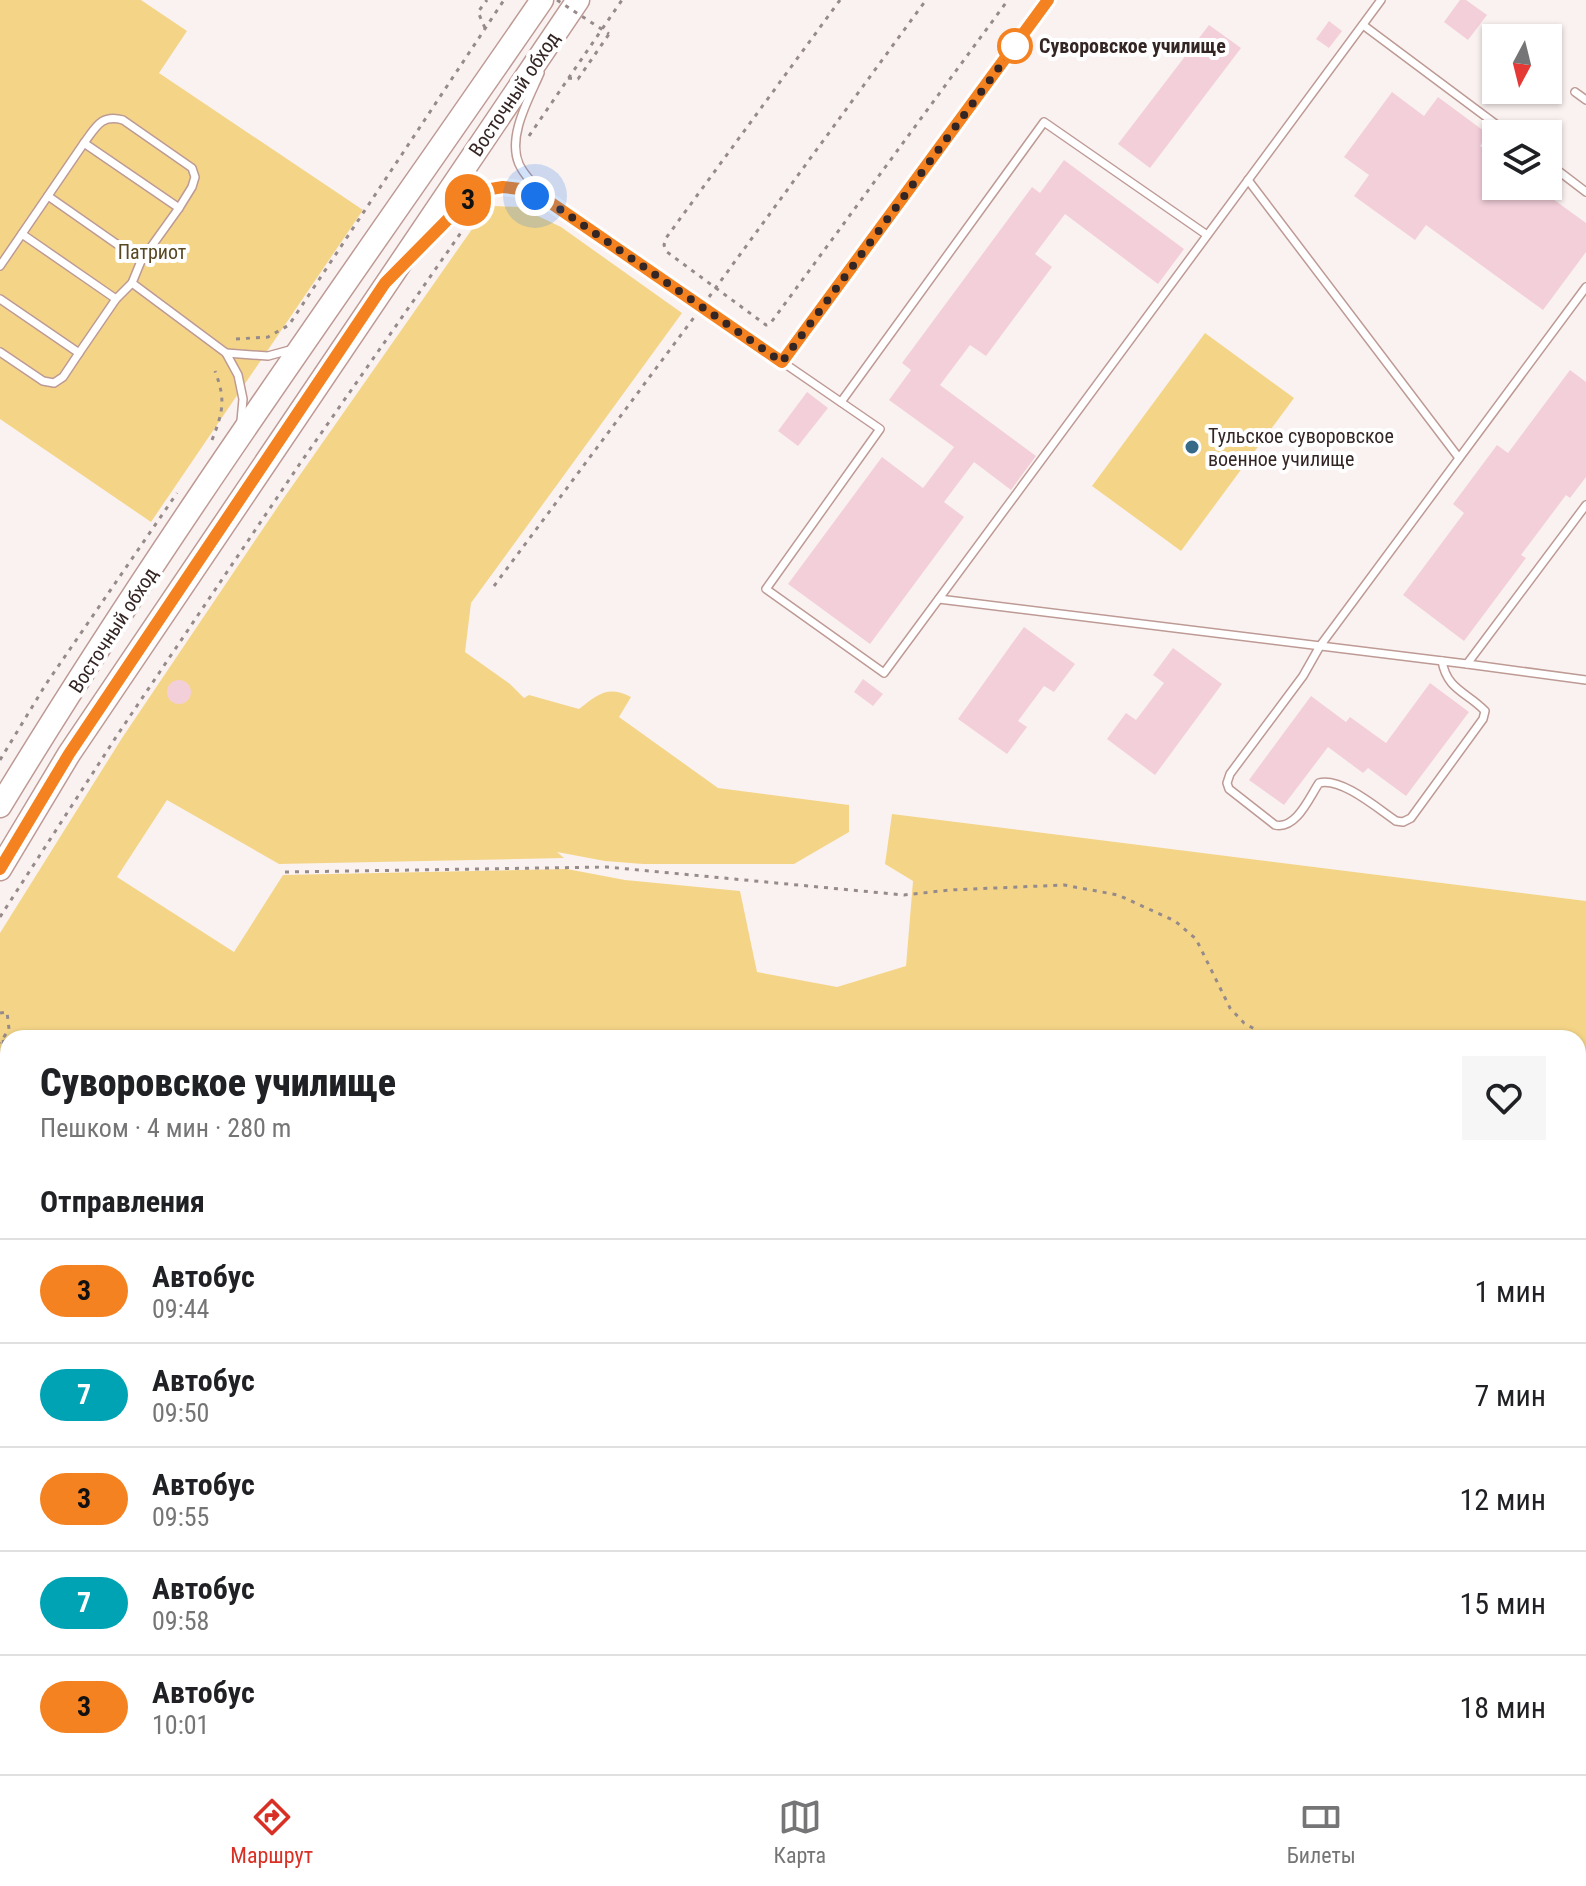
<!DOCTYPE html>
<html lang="ru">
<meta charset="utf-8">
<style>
:root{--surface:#fff;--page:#f6f6f6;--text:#202124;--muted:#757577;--line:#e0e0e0;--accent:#d93025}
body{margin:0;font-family:"Roboto Condensed",sans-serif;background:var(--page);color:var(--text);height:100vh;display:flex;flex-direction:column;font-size:30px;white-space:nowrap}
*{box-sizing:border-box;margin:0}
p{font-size:26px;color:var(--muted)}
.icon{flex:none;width:44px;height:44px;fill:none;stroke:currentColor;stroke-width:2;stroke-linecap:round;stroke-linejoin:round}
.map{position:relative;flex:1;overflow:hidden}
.side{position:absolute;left:0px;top:1030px;width:1586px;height:744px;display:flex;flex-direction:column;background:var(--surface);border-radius:24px 24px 0 0;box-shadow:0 2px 6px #0004}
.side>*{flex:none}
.badge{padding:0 16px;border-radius:26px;font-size:28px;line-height:52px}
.needle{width:52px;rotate:187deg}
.buttons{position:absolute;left:1482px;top:24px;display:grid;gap:16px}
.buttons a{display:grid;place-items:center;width:80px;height:80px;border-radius:0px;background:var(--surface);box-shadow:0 2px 6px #0004;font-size:40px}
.you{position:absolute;width:40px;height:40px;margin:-20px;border:6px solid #fff;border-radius:50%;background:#1a73e8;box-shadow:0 0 0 12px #1a73e833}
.map>.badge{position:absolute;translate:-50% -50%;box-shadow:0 0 0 4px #fff}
h2{padding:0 40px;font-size:30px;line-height:72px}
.round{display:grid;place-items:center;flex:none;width:84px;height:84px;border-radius:0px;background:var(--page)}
.summary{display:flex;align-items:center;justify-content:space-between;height:136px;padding:0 40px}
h1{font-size:38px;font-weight:800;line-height:60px}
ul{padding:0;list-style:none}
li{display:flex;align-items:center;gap:24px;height:104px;padding:0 40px;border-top:2px solid var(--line)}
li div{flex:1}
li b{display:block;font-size:30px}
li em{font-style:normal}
li .badge{min-width:88px;font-weight:700;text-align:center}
.menu{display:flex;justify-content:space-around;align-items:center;height:112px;border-top:2px solid var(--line);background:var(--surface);font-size:22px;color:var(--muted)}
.menu a{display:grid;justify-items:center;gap:4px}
.menu .selected{color:var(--accent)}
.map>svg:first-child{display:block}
.green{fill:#f4d588}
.water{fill:#eba9ec}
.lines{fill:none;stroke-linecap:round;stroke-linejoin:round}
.stream{stroke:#eba9ec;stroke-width:5}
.building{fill:#f3cfda}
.lane-casing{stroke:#be9a95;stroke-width:10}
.street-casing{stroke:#be9a95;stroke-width:17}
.secondary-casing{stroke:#be9a95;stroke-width:23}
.primary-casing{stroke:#be9a95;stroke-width:25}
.path{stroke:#968b8a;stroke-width:3;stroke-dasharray:4 6;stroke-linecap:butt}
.lane{stroke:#fff;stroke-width:7}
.street{stroke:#fff;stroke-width:14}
.secondary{stroke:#fff;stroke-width:20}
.primary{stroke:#fff;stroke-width:22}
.rail-casing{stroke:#4f4240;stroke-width:8}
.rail{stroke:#fff;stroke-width:5;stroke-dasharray:15;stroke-linecap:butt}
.path-bridge{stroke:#968b8a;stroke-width:3;stroke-dasharray:4 6;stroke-linecap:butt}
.line-casing{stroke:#fff;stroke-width:18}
.line{stroke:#f58220;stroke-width:12}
.walk{stroke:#342624;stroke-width:8;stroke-dasharray:0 14.4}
.stop-dot{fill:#fff;stroke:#f58220;stroke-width:4}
.poi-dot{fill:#366a86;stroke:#fff;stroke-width:3}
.labels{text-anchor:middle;stroke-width:8;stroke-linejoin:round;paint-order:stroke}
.stop-label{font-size:20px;font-weight:bold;fill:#342624;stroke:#fff;text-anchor:start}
.street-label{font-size:20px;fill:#342624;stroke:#fff}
.park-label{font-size:20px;fill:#584923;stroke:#fff}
.poi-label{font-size:20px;fill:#342624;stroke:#fff;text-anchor:start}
</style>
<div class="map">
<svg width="1586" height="1774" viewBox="0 0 1586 1774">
<rect width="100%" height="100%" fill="#faf2f1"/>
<g class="green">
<polygon points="0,0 141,0 187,31 159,73 363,210 151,522 0,419"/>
<path d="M494,206l25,1 42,20 121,86 -211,290 -6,49 45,32 14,14 5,-3 50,14c19,-15 29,-24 52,-12l-12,20 99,71 131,17v27l-55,32h-151l-38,-3 -48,-9 7,6 -285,6 -112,-64 -50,77 117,75 49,-77 284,-6 58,11 115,11 17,81 80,15 69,-21 7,-85 -28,-17 7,-50 694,87v239h-8v-102h-1570v81h-8v-186l122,-195 159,-236 203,-290z"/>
<polygon points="1205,333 1294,398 1181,551 1092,486"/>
<polygon points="1578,1243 1586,1243 1586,1774 1533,1774 1508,1766 1578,1766"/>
</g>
<g class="water">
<rect x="1578" y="1129" width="8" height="114"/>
<rect x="0" y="1130" width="8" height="91"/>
</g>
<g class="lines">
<polyline class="stream" points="0,1297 8,1275"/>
</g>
<g class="building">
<polygon points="1460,0 1466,0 1487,15 1468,40 1444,22"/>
<polygon points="1329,21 1342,31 1329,48 1316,39"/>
<polygon points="1209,25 1241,48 1150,168 1118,144"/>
<polygon points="1392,92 1424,116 1438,97 1488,134 1480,146 1496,157 1496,186 1535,186 1586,223 1586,252 1543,310 1426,225 1415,240 1354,196 1369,175 1344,157"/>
<polygon points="1064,160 1184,249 1158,284 1065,214 1035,254 1052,267 986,356 970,345 940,385 1036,456 1011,490 974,462 944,502 964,517 870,644 788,584 882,457 923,488 954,447 889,400 911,370 902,363 1032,187 1040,193"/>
<polygon points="1570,370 1586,382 1586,477 1570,498 1566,495 1521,555 1526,558 1464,641 1403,595 1464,513 1453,504 1497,445 1508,453"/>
<polygon points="807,392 828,408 798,446 778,431"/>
<polygon points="1024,627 1075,664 1054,692 1044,686 1018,721 1027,727 1007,754 958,719"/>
<polygon points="1173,648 1222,684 1155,775 1107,739 1126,713 1136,720 1164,683 1153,675"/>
<polygon points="863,679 883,694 873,706 854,692"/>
<circle cx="179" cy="692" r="12"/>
<polygon points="1430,683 1469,712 1406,796 1368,768 1363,773 1328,747 1284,805 1249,780 1311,696 1346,722 1350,717 1386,743"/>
</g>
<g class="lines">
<g class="lane-casing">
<g id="lane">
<polyline points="1363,25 1509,134"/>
<path d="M540,73c-11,26 -33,63 -21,91 6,13 18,24 28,34"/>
<polyline points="1575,92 1586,100"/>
<path d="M84,143c12,-16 17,-29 39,-23l69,48 3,9 -3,10 -13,21"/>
<polyline points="1548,163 1586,192"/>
<polyline points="1248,180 1459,458"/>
<polyline points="48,196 141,261"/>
<polyline points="22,234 116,299"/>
<path d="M426,242c48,-49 55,-70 125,-39l329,226 -114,160 118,84 497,-673"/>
<polyline points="0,266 84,143 179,208 141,261 132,283 116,299 79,353 0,299"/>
<polyline points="132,283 226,353 238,375 243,399 241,421"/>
<polyline points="0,352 43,381 54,383 63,377 79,353"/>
<polyline points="226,353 268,356 290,350"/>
<polyline points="782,362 1048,0"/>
<polyline points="841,402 1044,122 1207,235"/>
<polyline points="939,599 1467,664 1586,505"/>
<path d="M1442,661c5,29 25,31 43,50l-2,8 -72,99 -8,4 -7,-1c-19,-13 -55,-44 -77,-38 -10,15 -23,47 -44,42l-46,-36 -2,-6 3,-9 73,-98 17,-30 266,-359"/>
<polyline points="1467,664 1586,680"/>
</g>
</g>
<g class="street-casing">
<polyline id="street" points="666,1766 678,1774"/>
</g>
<g class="secondary-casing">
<g id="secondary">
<polyline points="1063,1766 1082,1774"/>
<polyline points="943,1774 948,1766"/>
</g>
</g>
<g class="primary-casing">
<g id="primary">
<path d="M0,806c168,-277 359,-540 542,-806"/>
<polyline points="0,869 69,754 578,0"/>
</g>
</g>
<g class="path">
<polyline points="840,0 666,238 664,245 667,252 766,325 770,324 1008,0"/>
<polyline points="485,28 478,12 487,0"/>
<polyline points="568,78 578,79 609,34"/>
<polyline points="529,136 622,0"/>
<polyline points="709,297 926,0"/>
<polyline points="236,339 268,337 289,325 504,0"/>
<path d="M212,440c11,-28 14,-40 3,-69"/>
<polyline points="494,586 695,316"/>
<polyline points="0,760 46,684 177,493"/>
<polyline points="285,872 607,867 904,895 950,890 1064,885 1118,895 1175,921 1196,939 1230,1008 1244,1023 1270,1038"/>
<polyline points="0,917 118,734 299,465 476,211 483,206"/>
<polyline points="0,1013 7,1012 9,1029 0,1043"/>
<polyline points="3,1040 8,1059"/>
<polyline points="1578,1062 1586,1061"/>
<polyline points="0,1469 8,1471"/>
<polyline points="1192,1766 1214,1774"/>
</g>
<use href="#lane" class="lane"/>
<use href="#street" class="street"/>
<use href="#secondary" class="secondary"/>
<use href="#primary" class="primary"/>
<g class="rail-casing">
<g id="rail">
<polyline points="0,1460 8,1461"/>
<polyline points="1215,1766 1238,1774"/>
<polyline points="1251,1766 1273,1774"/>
</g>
</g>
<use href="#rail" class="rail"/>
<polyline class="path-bridge" points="557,0 609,34"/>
</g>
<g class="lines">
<g class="line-casing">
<polyline id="line" points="0,869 69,754 385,283 466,201 485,190 503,187 520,189 551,203 782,362 1048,0"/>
</g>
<use href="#line" class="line"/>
<polyline class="walk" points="535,196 551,203 782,362 1015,46"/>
</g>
<circle class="stop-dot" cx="1015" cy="46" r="16"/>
<circle class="poi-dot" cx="1192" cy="447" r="8"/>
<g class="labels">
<g class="stop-label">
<text x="1039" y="53">Суворовское училище</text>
</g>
<g class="street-label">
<text transform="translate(514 94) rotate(-56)" y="7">Восточный обход</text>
<text transform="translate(113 630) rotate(-57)" y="7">Восточный обход</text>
</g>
<g class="park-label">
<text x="152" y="259">Патриот</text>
</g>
<g class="poi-label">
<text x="1208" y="443">Тульское суворовское<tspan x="1208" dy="23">военное училище</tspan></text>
</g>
</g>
</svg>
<div class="buttons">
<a><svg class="needle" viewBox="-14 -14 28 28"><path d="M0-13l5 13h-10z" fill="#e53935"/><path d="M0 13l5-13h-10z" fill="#757577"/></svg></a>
<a><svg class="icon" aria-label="layers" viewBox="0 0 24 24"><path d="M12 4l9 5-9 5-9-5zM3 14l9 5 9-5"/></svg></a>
</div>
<div class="you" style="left:535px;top:196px"></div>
<b class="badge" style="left:468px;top:200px;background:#f58220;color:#111">3</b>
<section class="side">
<div class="summary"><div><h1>Суворовское училище</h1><p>Пешком · 4 мин · 280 m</p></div><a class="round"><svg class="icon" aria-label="heart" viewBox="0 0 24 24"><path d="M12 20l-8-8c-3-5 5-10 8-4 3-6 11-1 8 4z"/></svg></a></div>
<h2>Отправления</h2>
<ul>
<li><span class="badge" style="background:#f58220;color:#111">3</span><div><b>Автобус</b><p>09:44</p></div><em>1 мин</em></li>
<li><span class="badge" style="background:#00a3b4;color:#fff">7</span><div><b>Автобус</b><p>09:50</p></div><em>7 мин</em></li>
<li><span class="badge" style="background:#f58220;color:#111">3</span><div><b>Автобус</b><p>09:55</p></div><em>12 мин</em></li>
<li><span class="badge" style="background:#00a3b4;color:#fff">7</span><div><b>Автобус</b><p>09:58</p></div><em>15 мин</em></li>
<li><span class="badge" style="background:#f58220;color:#111">3</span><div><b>Автобус</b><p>10:01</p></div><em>18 мин</em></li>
</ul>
</section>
</div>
<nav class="menu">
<a class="selected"><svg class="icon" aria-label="directions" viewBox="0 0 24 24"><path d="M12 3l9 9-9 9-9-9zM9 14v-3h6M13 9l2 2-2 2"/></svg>Маршрут</a>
<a><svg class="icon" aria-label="map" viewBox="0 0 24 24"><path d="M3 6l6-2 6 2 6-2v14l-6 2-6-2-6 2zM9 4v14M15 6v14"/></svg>Карта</a>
<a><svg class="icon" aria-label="tickets" viewBox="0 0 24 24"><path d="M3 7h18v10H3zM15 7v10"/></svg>Билеты</a>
</nav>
